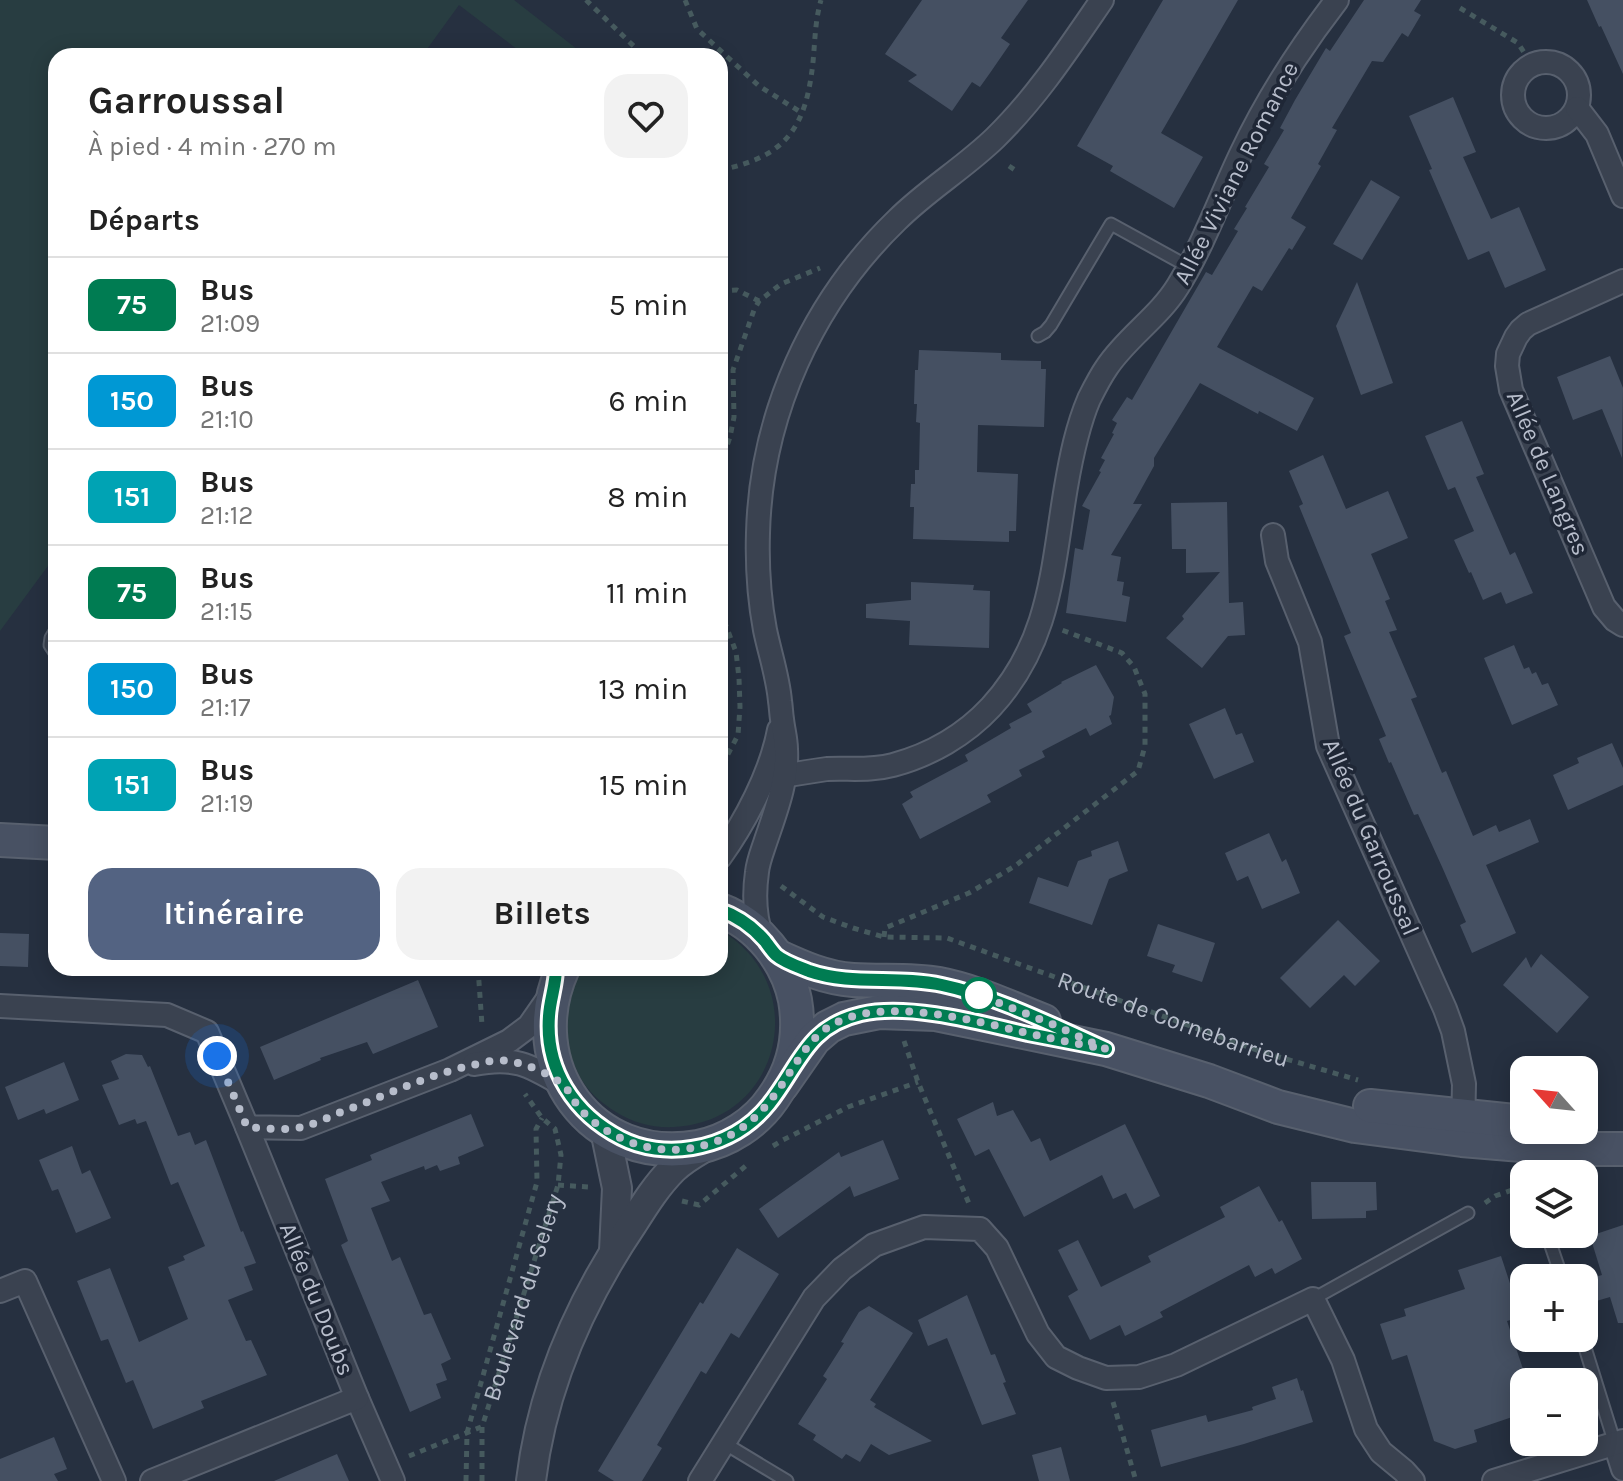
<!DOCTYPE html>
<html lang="fr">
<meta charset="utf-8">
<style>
:root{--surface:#fff;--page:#f2f2f2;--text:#222;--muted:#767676;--line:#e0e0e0;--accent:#536382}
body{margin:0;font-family:Karla,sans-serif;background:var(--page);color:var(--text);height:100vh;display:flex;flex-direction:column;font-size:30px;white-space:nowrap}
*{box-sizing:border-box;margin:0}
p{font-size:26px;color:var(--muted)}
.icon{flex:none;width:44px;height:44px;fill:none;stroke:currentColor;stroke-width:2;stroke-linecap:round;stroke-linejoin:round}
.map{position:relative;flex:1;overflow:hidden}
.drawer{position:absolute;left:48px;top:48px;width:680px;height:928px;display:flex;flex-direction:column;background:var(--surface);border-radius:24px;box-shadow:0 4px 20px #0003}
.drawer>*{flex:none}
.badge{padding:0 16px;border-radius:12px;font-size:28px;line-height:52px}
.needle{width:52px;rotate:297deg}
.controls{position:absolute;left:1510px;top:1056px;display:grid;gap:16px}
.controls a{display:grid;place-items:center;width:88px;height:88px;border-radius:16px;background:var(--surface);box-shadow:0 4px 20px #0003;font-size:40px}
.you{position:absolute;width:40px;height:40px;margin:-20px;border:6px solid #fff;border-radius:50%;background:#1a73e8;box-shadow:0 0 0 12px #1a73e833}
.map>.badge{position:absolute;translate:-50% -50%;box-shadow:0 0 0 4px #fff}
h2{padding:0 40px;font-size:30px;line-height:72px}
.round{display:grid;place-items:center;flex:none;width:84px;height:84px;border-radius:24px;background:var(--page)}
.overview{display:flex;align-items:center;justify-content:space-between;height:136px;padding:0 40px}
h1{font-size:38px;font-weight:700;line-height:60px}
.primary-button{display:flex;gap:16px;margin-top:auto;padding:16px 40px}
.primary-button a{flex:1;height:92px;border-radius:24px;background:var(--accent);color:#fff;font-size:32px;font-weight:700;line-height:92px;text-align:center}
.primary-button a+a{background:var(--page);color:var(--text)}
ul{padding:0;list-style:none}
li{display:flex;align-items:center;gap:24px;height:96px;padding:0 40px;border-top:2px solid var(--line)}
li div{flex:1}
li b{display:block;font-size:30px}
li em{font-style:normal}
li .badge{min-width:88px;font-weight:700;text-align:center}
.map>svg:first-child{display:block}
.green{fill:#283d41}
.building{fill:#455062}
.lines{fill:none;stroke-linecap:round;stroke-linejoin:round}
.service-casing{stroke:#58606e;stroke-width:15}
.minor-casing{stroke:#58606e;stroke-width:26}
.tertiary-casing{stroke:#58606e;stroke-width:32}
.secondary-casing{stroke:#58606e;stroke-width:36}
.path{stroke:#465a5e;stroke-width:5;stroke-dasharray:6 6;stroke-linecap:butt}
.service{stroke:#3a4250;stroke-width:11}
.minor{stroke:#3a4250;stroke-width:22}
.tertiary{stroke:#3a4250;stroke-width:28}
.secondary{stroke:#485163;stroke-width:32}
.line-casing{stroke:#fff;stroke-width:18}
.line{stroke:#007c52;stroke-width:12}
.walk{stroke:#b7bdcb;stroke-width:8;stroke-dasharray:0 14.4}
.stop-dot{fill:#fff;stroke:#007c52;stroke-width:4}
.labels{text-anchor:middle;stroke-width:7;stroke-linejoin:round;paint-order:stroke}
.street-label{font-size:24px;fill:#b7bdcb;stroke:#1f2736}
</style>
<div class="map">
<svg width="1623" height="1481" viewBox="0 0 1623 1481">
<rect width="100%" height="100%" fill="#263040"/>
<g class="green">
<polygon points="0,0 514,0 586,56 526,56 459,5 422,56 56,56 56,555 0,631"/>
<path d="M720,930c93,54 62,192 -46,197 -21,1 -41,-4 -58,-15 -15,-9 -31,-23 -38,-39 -3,-7 -7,-15 -10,-23 -7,-28 0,-57 14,-82h138z"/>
</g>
<g class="building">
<polygon points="922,0 1028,0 1001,38 1010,44 990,73 980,87 972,82 952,111 908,81 917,75 885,54"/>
<polygon points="1163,0 1238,0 1161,133 1203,157 1174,208 1110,171 1113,166 1077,146"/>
<polygon points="1364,0 1421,0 1414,11 1421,15 1408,37 1402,33 1383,62 1372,61 1332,128 1337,130 1318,164 1321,166 1291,218 1306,227 1292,250 1289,248 1262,291 1253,286 1217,347 1314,398 1297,431 1259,411 1258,414 1200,383 1154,458 1154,466 1133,504 1142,504 1111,555 1121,557 1117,581 1124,582 1122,595 1130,597 1126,622 1066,613 1075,548 1083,550 1090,510 1082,506 1101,472 1099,471 1105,460 1101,458 1114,434 1112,433 1117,423 1112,420 1127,397 1132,400 1206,272 1212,275 1238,231 1234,229 1247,208 1245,207 1269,167 1264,164 1284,130 1280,128 1295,100 1326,48 1330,51"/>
<polygon points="1587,0 1623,0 1623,74 1601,26 1599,27"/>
<polygon points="1453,97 1476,152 1463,157 1491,219 1519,207 1546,270 1505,288 1489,251 1468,260 1429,170 1432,169 1409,116"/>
<polygon points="1371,180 1400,197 1362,260 1333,244"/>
<polygon points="1357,282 1393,383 1361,395 1336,326"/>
<polygon points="919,350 1001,353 1001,360 1041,361 1041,369 1046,369 1044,427 978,425 977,472 1018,474 1016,531 1009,531 1009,542 913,539 914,507 910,507 911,484 915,484 915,470 919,470 920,423 916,422 917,404 914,404 915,370 918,370"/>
<polygon points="1610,356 1623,388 1622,458 1602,409 1573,420 1557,377"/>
<polygon points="1462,421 1484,474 1476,477 1510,555 1515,552 1533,593 1506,604 1501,592 1483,600 1471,572 1469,573 1454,540 1474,531 1455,487 1448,490 1425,436"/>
<polygon points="1323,455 1346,509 1388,491 1408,538 1371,554 1390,599 1385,601 1397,630 1389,632 1417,697 1411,699 1442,773 1446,771 1473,836 1496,825 1499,832 1530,819 1539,842 1486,865 1516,933 1472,953 1460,925 1466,922 1443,869 1418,814 1414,815 1391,762 1389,763 1379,739 1386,736 1344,636 1351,633 1299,506 1303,504 1289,471"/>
<polygon points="1227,502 1229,603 1243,602 1245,635 1228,636 1202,668 1166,638 1184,619 1182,616 1220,572 1186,573 1186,549 1172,549 1171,503"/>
<polygon points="911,582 974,585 973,590 990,591 989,648 909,645 910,621 866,618 866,604 911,600"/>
<polygon points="1514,645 1524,669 1529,667 1532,674 1536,672 1542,685 1548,683 1558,705 1512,725 1484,658"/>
<polygon points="1096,665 1114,697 1111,715 1109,716 1112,724 1090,736 1086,728 1042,751 1045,757 1019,770 1022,776 987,795 991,802 920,839 902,804 913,797 910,792 968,761 965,755 1011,728 1009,724 1032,712 1027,704 1062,683 1061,682"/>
<polygon points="1225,708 1236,735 1242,733 1254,762 1214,779 1189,724"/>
<polygon points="1612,743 1623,768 1623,785 1568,810 1553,775 1579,763 1577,758"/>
<polygon points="1269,833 1282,862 1286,859 1300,893 1262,909 1248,876 1237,881 1225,853"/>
<polygon points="1118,841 1128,871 1109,879 1092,925 1029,903 1038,877 1068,887 1078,861 1092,856 1091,851"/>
<polygon points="1338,920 1380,961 1355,986 1344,975 1310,1008 1280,978"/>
<polygon points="1158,924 1215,943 1202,982 1172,972 1175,965 1147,956"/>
<polygon points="0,933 29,934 28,967 0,966"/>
<polygon points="1541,954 1589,997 1557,1033 1503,985 1526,957 1531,968"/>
<polygon points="418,980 438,1027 373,1054 367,1042 320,1058 321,1060 274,1080 260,1047"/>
<polygon points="126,1054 142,1055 148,1067 150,1066 178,1136 190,1132 195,1145 206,1140 241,1232 243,1231 256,1263 244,1267 253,1290 228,1300 246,1341 251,1340 267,1375 201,1401 204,1408 153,1429 133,1380 126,1383 108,1339 101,1341 77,1281 110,1268 139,1342 188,1319 168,1267 185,1260 183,1256 205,1246 178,1182 171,1185 146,1121 137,1124 135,1119 119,1125 102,1085 119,1079 111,1061"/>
<polygon points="64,1062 79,1100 46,1114 44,1109 18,1120 5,1087"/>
<polygon points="993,1102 997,1116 1013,1110 1031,1142 1040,1138 1050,1161 1125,1124 1160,1196 1134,1209 1126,1193 1113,1199 1102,1175 1024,1217 989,1149 975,1156 957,1119"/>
<polygon points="471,1114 484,1146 458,1157 460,1164 440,1171 437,1165 425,1170 424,1166 381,1182 390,1201 371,1208 392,1261 400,1257 424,1315 431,1313 451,1359 441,1364 447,1380 436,1384 441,1398 410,1412 341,1245 348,1241 325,1179 372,1160 370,1155"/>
<polygon points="883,1140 899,1179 854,1197 850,1186 778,1238 759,1209 839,1152 841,1157"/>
<polygon points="72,1146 82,1174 90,1170 111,1218 76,1233 58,1189 52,1191 39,1160"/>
<polygon points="1311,1182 1376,1182 1377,1210 1366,1211 1366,1218 1312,1219"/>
<polygon points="1259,1186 1279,1222 1282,1220 1302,1259 1275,1274 1272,1268 1255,1277 1249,1265 1160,1312 1163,1317 1125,1336 1120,1325 1090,1340 1068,1296 1078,1290 1058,1250 1078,1240 1101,1287 1151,1262 1148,1256 1225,1217 1220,1207"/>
<polygon points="1623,1225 1623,1323 1618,1323 1610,1297 1593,1302 1585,1280 1602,1275 1590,1236"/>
<polygon points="737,1248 779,1274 739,1338 731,1333 706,1374 701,1371 657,1445 662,1448 642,1481 614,1481 598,1471 700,1302 703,1304"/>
<polygon points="1501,1256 1521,1317 1507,1321 1524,1372 1524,1413 1474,1430 1477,1442 1455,1449 1434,1441 1407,1355 1392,1360 1380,1324 1406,1316 1404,1309 1465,1289 1458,1270"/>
<polygon points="967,1295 991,1355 995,1354 1006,1382 1003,1383 1016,1414 982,1425 947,1338 928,1346 918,1320"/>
<polygon points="869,1306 913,1333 870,1400 876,1404 874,1407 932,1441 889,1455 871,1444 860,1462 846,1454 842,1459 813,1440 816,1435 798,1424 827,1379 823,1376 844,1343 841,1342 859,1312"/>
<polygon points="1297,1378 1301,1391 1303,1390 1313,1422 1244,1444 1161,1467 1151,1430 1206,1415 1208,1422 1253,1410 1252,1407 1276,1399 1272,1387"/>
<polygon points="54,1437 67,1469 54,1474 58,1481 0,1481 0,1459"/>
<polygon points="1061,1447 1070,1481 1039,1481 1032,1455"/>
<polygon points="337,1454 349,1481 274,1481"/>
</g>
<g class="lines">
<g class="service-casing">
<g id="service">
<polyline points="1038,336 1045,332 1051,325 1111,224 1189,267"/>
<polyline points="56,630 51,638 50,645 56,654"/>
<polyline points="1547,1234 1562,1278"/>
<polyline points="1313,1299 1468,1213"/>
<polyline points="1582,1338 1615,1444"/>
<polyline points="724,1443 787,1481"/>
</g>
</g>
<g class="minor-casing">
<g id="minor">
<circle cx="1546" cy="95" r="33"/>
<polyline points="1577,108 1597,134 1623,196"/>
<polyline points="1623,281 1528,324 1521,330 1516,337 1508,354 1507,366 1511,390 1604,607 1615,620 1623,625"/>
<polyline points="1273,535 1277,561 1310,642 1328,746 1445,1009 1453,1031 1464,1084 1463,1129"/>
<path d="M785,776c14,-3 28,-5 42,-7 22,-1 44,2 66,-4 37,-10 72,-30 98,-58 60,-65 61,-138 75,-220 5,-29 11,-60 23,-88 5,-10 11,-22 18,-32 20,-30 52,-50 71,-81 26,-42 42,-88 63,-132 26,-55 59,-106 96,-154"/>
<path d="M720,857c25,-35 51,-84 59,-127"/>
<path d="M762,938c-7,-20 -8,-45 -5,-66 1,-10 5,-20 8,-29 10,-30 23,-62 21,-94 0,-10 -3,-20 -4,-30 -1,-6 -1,-12 -2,-18 -2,-24 -10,-47 -15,-71 -6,-32 -8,-65 -7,-97 3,-118 54,-231 139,-313 30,-30 67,-52 98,-82 42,-41 74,-90 107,-138"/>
<polyline points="0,1006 167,1015 207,1032 247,1127 301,1128 450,1070 509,1041 529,1026 552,993"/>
<path d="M474,1064c41,-8 55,1 89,21"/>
<polyline points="0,1291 25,1281 114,1481"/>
<polyline points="357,1398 393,1481"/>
<polyline points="1615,1444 1623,1469"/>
<polyline points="152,1481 357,1398 247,1127"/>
<polyline points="700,1481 814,1298 842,1269 874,1245 924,1227 980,1229 997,1248 1038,1334 1056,1357 1078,1368 1106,1378 1139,1377 1176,1365 1313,1299 1343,1360 1366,1429 1381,1452 1404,1471 1413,1481"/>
<polyline points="1494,1481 1623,1441"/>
</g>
</g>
<g class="tertiary-casing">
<g id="tertiary">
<polyline points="605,1130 617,1188 614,1251"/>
<path d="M531,1481c11,-93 50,-181 102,-258 12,-19 24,-38 40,-54 10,-10 23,-17 35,-24"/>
</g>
</g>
<g class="secondary-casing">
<g id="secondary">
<polyline points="0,840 56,843"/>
<path d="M777,956c24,11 48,22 76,24 29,2 57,-1 86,4 37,7 71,24 105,37"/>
<path d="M563,968c-44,97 28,198 135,179 30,-6 58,-24 75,-49 21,-29 28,-63 22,-98 -8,-39 -37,-76 -75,-90"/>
<polyline points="782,1085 814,1039 828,1027 844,1019 879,1012 936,1014 1106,1049 1209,1081 1278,1107 1355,1126 1462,1140 1570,1149 1623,1149"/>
<polyline points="1370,1106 1524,1122"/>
</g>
</g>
<g class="path">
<polyline points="586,0 644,56"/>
<polyline points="685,0 697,29 759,86 802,113"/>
<polyline points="1460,8 1518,43 1532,65"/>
<polyline points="1009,166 1018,172"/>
<path d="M720,170c66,-13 86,-42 93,-108 2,-21 2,-41 8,-62"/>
<polyline points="720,291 737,290 759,301"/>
<polyline points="720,467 730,437 734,417 733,370 754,310 759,301 781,284 820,268"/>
<polyline points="720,610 736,652 739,678 740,707 738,735 727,756 720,781"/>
<path id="s1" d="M781,886l42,31 30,11 31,9 63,1 315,114 96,28"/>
<polyline points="884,937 885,928 969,893 1015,866 1138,771 1145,746 1145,694 1134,667 1122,653 1062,630"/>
<polyline points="478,968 482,1025"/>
<polyline points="904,1041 918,1082 970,1206"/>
<polyline points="773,1146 783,1140 848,1107 918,1082"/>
<polyline points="558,1185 589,1187"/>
<polyline points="682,1201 699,1205 748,1164"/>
<polyline points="1485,1203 1495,1196 1524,1186"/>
<polyline points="1113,1402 1136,1481"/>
<polyline points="409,1456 481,1427"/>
<polyline points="466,1481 467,1433 537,1182 536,1129 542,1118"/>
<path id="s2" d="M482,1481v-54l76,-242 3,-30 -6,-26 -13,-11 -17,-24"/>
</g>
<use href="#service" class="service"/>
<use href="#minor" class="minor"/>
<use href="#tertiary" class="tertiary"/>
<use href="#secondary" class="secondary"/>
</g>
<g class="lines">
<g class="line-casing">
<path id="line" d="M556,968c0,17 -6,31 -7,48 -4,53 25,98 72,122 21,11 47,14 71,10 30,-5 57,-19 77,-44 31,-39 37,-77 92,-90 48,-11 120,9 167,20 26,5 52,10 78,15 -51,-23 -111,-53 -164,-64 -44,-10 -90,1 -133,-14 -10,-4 -25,-9 -33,-16 -4,-4 -8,-10 -11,-14 -12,-14 -28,-25 -45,-31"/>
</g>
<use href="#line" class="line"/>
<path class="walk" d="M217,1056l30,71c16,1 40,4 55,0 13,-3 27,-10 39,-15 44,-16 86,-37 132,-47 11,-3 24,-6 35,-4 17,2 43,13 55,24 8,7 11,18 18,25 25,27 67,44 104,39 54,-7 80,-36 107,-80 10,-15 20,-31 35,-41 53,-36 155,-5 213,8 22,5 44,9 66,13l-54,-25 -83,-33 10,4"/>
</g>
<circle class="stop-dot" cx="979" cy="995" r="16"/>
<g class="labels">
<g class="street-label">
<text transform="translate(1236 173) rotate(-63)" y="8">Allée Viviane Romance</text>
<text transform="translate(1548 473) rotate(67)" y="8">Allée de Langres</text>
<text transform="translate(1371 837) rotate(67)" y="8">Allée du Garroussal</text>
<text dy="8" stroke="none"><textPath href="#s1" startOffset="420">Route de Cornebarrieu</textPath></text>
<text dy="8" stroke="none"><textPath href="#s2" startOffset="190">Boulevard du Selery</textPath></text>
<text transform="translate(317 1299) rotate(68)" y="8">Allée du Doubs</text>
</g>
</g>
</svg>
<div class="controls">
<a><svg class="needle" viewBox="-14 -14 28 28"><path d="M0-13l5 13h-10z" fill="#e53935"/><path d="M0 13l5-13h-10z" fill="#767676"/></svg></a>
<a><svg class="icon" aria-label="layers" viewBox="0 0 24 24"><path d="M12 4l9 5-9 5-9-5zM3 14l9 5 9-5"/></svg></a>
<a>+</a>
<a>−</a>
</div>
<div class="you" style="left:217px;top:1056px"></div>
<section class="drawer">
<div class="overview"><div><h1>Garroussal</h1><p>À pied · 4 min · 270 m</p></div><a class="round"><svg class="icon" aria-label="heart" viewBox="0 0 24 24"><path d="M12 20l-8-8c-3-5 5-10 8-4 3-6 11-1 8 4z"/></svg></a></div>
<h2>Départs</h2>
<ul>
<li><span class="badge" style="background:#007c52;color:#fff">75</span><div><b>Bus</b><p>21:09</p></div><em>5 min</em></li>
<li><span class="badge" style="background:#0098d4;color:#fff">150</span><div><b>Bus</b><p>21:10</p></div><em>6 min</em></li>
<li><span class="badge" style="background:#00a3b4;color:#fff">151</span><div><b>Bus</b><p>21:12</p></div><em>8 min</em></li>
<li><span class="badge" style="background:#007c52;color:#fff">75</span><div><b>Bus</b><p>21:15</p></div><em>11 min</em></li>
<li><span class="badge" style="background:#0098d4;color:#fff">150</span><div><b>Bus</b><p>21:17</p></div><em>13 min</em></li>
<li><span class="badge" style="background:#00a3b4;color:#fff">151</span><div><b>Bus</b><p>21:19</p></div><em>15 min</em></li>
</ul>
<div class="primary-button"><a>Itinéraire</a><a>Billets</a></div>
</section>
</div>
